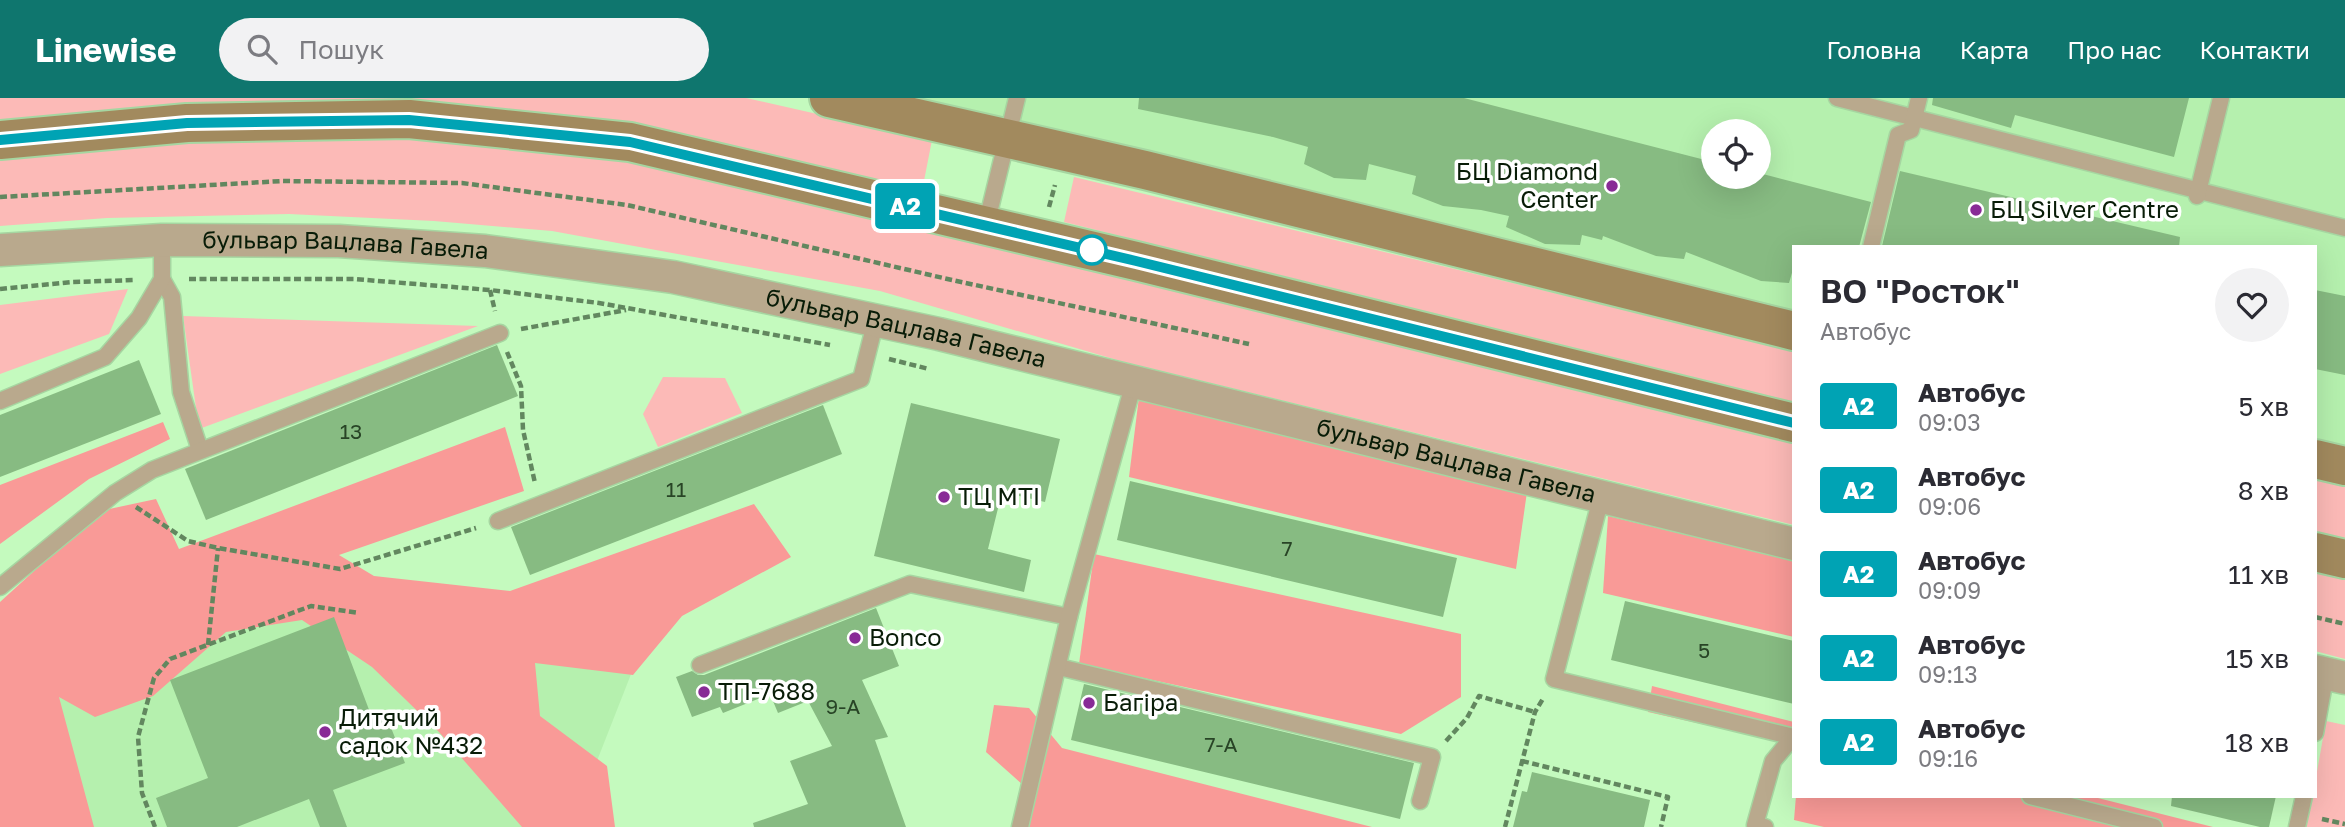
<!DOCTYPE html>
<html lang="uk">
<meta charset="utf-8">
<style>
:root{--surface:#fff;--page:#f2f2f3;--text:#2b2b33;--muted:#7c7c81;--accent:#0f766e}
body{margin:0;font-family:"Golos Text",sans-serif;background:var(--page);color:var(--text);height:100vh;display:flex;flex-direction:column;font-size:26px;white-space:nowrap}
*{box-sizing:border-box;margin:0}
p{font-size:23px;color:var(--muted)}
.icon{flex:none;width:38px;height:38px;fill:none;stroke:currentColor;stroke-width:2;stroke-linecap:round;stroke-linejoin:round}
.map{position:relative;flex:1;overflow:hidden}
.details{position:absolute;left:1792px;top:147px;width:525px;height:553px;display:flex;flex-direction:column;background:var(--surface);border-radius:0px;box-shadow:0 7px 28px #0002}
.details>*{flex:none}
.badge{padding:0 14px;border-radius:5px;font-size:24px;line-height:46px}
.fabs{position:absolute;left:1701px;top:21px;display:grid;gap:14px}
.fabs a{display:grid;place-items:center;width:70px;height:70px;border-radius:50%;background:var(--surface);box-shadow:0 7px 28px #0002;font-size:35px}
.map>.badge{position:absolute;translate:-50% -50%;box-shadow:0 0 0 4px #fff}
.round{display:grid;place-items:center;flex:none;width:74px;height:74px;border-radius:37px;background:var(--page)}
.summary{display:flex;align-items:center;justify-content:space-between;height:119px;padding:0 28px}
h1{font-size:33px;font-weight:600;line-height:52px}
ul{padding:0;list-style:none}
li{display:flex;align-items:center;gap:21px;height:84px;padding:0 28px}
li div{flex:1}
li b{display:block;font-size:26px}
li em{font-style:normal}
li .badge{min-width:77px;font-weight:700;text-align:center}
header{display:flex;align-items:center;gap:42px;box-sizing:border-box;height:98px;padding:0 35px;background:var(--accent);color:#fff}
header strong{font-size:33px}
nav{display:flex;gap:38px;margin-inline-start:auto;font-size:24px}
.search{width:490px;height:63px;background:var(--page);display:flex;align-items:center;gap:18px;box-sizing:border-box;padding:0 24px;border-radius:38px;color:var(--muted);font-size:26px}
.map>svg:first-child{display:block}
.built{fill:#b5f0ae;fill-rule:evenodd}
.green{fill:#fcbab7}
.forest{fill:#f99a97}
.building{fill:#87bb82}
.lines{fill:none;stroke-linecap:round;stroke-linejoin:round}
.lane-casing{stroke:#a6d6a1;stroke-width:19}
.street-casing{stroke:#a6d6a1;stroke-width:35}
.secondary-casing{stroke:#a6d6a1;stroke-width:42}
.path{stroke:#62875f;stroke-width:4.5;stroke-dasharray:7 3.5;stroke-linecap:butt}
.lane{stroke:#b9a98d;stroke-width:16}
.street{stroke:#b9a98d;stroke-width:32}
.secondary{stroke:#a28a5e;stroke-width:38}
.line-casing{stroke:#fff;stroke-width:16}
.line{stroke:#00a3b4;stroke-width:10}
.poi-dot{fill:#882b96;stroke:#fff;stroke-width:2.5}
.stop-dot{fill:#fff;stroke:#00a3b4;stroke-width:3.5}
.labels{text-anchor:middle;stroke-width:7;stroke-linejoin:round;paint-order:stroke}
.number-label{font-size:21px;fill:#284426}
.poi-label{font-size:24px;fill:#081c07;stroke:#fff;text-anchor:start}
.street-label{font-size:24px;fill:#081c07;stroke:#fff}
</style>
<header>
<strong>Linewise</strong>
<div class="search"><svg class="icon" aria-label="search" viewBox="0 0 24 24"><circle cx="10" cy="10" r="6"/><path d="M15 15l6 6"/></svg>Пошук</div>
<nav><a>Головна</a><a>Карта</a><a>Про нас</a><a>Контакти</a></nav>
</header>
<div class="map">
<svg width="2345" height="729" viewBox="0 0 2345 729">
<rect width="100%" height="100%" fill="#c4fabe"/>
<g class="built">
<path d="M884,0h1461v354l-30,-7v-198h-521v72zM1713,33h46v46h-46z"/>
<polygon points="182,459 646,538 571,729 76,729 2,524"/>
</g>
<g class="green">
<polygon points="0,0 746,0 932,42 922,93 630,27 0,28"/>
<polygon points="429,39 641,66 1273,203 1794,333 1794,427 1124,264 880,193 552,133 434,123 289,116 107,120 0,128 0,58 179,41"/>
<polygon points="1074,79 1794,253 1794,304 1064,124"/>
<polygon points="128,191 109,236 0,276 0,207"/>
<polygon points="183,218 478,228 199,331"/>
<polygon points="663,279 725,280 742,315 658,349 643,316"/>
<polygon points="2315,379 2345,386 2345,440 2315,433"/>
<polygon points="2315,464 2345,471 2345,561 2315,553"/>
<polygon points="2326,623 2345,627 2345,729 2305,729 2312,698 2315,698 2315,685"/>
</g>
<g class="forest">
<polygon points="1139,299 1528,387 1516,471 1129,379"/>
<polygon points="163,324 170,341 89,381 0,446 0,387"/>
<polygon points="505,329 524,393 339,457 374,478 510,493 754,406 791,459 682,518 633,577 535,565 540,618 607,668 615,729 522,729 439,634 372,569 302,522 226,534 153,598 95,619 59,599 94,729 0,729 0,504 100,413 156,401 179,451"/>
<polygon points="1608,418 1794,463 1794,539 1603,495"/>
<polygon points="1094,456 1461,536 1461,599 1401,636 1079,566"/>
<polygon points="1652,588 1794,624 1794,647 1648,614"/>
<polygon points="994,607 1029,610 1062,650 1372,729 1029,729 1033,696 986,654"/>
<polygon points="1796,698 2090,698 2213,729 1824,729 1794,722"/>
</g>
<g class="building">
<polygon points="1139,0 1464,0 1713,64 1713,79 1759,79 1759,75 1871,104 1859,149 1794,149 1794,168 1789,185 1761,183 1686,154 1684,161 1656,158 1603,138 1602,142 1582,137 1580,147 1545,146 1506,129 1509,118 1481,112 1443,108 1412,96 1416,78 1369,66 1366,82 1334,80 1304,66 1308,49 1273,39 1138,11"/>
<polygon points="1933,0 2189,0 2174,59 2015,17 2011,30 1932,7"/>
<polygon points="1900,73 2180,139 2179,149 1882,148"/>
<polygon points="2315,192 2345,198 2345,277 2315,271"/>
<polygon points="497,247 518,298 206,422 185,371"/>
<polygon points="139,262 161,316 0,379 0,317"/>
<polygon points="911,305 1060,341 1045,404 1002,394 988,451 1031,462 1024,494 874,458"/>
<polygon points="823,307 842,356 530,477 511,429"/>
<polygon points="1130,383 1457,460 1443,519 1117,442"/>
<polygon points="1625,503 1794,543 1794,606 1611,562"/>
<polygon points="876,510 899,568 862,582 888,639 875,642 906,729 754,729 753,725 808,706 790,663 832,648 808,603 778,615 770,596 723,615 720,609 692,619 676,579 692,573 698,577 704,577"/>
<polygon points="334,519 371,617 384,612 405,665 333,692 347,729 320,729 309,701 237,729 167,729 156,700 208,680 170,582"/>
<polygon points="1084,586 1414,665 1400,721 1071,642"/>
<polygon points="1532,674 1650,702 1644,729 1513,729 1522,693 1527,694"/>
<polygon points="2172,698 2276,698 2269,729 2260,729 2171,708"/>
</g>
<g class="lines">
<g class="lane-casing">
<g id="lane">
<polyline points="1837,0 2345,130"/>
<polyline points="2197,98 2221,0"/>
<polyline points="986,127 1017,0"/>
<polyline points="1871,149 1898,37 1911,32 1919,0"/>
<polyline points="162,181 172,199 181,294 200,352"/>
<polyline points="0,303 105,259 139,220 162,181 162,142"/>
<polyline points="1601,400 1554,581 1794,639"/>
<polyline points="498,423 861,281 876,222"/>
<polyline points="0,489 115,395 152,372 500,235"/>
<polyline points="700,567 910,486 1069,519"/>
<polyline points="1059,569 1432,659 1420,703"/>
<polyline points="2315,635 2326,575"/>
<polyline points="2030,698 2154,729"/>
<polyline points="1020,729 1069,519 1134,284"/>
<polyline points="1765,729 1755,727 1773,663 1793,639"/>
<polyline points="2297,729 2304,698"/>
</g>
</g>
<g class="street-casing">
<g id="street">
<path id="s1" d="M0,152l162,-10 177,1 146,10 188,26 266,57 855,210"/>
<polyline points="2315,573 2345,580"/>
</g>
</g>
<g class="secondary-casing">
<g id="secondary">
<polyline points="829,0 1145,72 1794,233"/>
<polyline points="0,42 187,25 409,21 630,44 1136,163 1794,325"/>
<polyline points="2315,361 2345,368"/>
<polyline points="2315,454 2345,461"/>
</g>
</g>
<g class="path">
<polyline points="0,99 282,83 462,85 627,107 952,182 1249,246"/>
<polyline points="1049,109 1055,87"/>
<polyline points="189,181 354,181 490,192 599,205 830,247"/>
<polyline points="0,191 72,184 135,182"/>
<polyline points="490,192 495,213"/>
<polyline points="521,231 626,212"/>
<polyline points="507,254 521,288 523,332 535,385"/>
<polyline points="889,261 929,271"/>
<polyline points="136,409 188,443 218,450 340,471 476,430"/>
<polyline points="2315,519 2345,526"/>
<polyline points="208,547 218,450"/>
<polyline points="1446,643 1467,620 1479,598 1535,614"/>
<polyline points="1522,663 1668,699 1661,729"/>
<polyline points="2322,721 2345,726"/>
<polyline points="155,729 142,695 138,639 154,580 170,561 311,508 359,515"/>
<polyline points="1505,729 1535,614 1544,599"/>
</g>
<use href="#lane" class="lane"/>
<use href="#street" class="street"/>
<use href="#secondary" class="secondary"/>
</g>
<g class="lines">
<g class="line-casing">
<polyline id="line" points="0,42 187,25 409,22 630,44 1136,163 1794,325"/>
</g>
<use href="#line" class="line"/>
</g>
<g class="poi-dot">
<circle cx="1612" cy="88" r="7"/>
<circle cx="1976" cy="112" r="7"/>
<circle cx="944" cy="399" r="7"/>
<circle cx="855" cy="540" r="7"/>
<circle cx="704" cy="594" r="7"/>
<circle cx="1089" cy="605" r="7"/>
<circle cx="325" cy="634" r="7"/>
</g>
<circle class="stop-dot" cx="1092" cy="152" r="14"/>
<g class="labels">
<g class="number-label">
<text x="351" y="341">13</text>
<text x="676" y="399">11</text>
<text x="1287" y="458">7</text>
<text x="1704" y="560">5</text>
<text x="843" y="616">9-А</text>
<text x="1221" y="654">7-А</text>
</g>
<g class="poi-label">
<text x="1598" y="82" text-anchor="end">БЦ Diamond<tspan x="1598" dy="28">Center</tspan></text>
<text x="1990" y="120">БЦ Silver Centre</text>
<text x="958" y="407">ТЦ MTI</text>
<text x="869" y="548">Bonco</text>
<text x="718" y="602">ТП-7688</text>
<text x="1103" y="613">Багіра</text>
<text x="339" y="628">Дитячий<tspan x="339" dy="28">садок №432</tspan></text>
</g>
<g class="street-label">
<text dy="8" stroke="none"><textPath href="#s1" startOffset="346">бульвар Вацлава Гавела</textPath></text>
<text dy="8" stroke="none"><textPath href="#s1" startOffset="914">бульвар Вацлава Гавела</textPath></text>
<text dy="8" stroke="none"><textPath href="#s1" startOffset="1480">бульвар Вацлава Гавела</textPath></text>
</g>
</g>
</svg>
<div class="fabs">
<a><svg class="icon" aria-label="locate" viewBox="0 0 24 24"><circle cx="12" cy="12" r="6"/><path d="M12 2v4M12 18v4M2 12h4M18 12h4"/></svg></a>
</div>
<b class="badge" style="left:905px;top:108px;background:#00a3b4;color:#fff">А2</b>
<section class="details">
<div class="summary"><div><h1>ВО &quot;Росток&quot;</h1><p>Автобус</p></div><a class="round"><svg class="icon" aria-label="heart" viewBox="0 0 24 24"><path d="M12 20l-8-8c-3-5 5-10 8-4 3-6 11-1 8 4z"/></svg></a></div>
<ul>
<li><span class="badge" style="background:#00a3b4;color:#fff">А2</span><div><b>Автобус</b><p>09:03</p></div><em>5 хв</em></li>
<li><span class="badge" style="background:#00a3b4;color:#fff">А2</span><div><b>Автобус</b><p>09:06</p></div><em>8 хв</em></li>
<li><span class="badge" style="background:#00a3b4;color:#fff">А2</span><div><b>Автобус</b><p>09:09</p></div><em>11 хв</em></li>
<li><span class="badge" style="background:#00a3b4;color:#fff">А2</span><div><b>Автобус</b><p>09:13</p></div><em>15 хв</em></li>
<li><span class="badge" style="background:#00a3b4;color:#fff">А2</span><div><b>Автобус</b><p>09:16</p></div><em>18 хв</em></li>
</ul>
</section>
</div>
